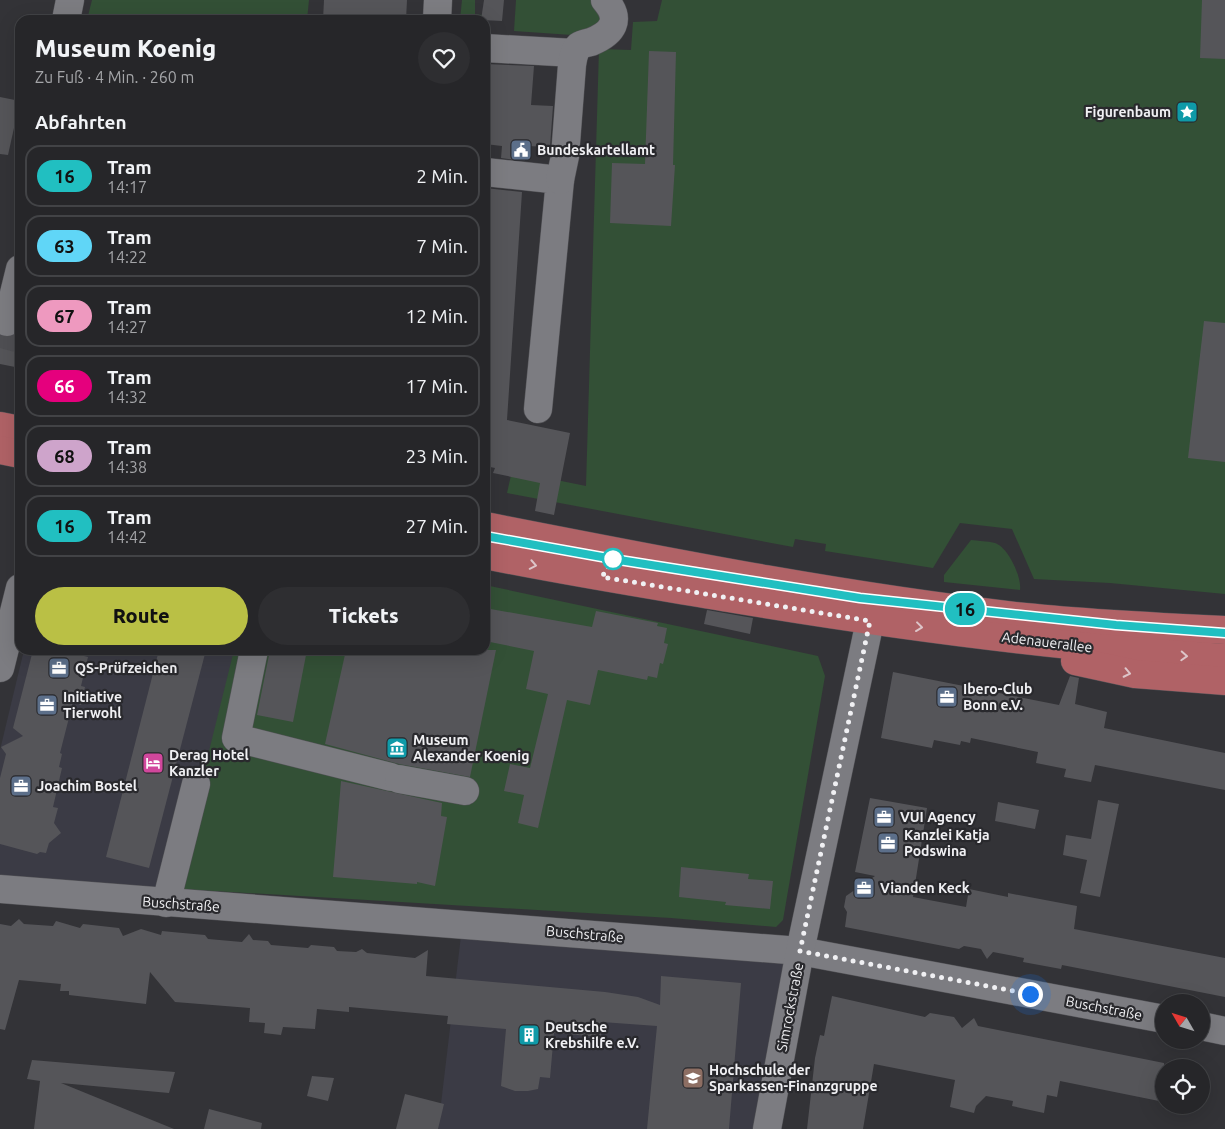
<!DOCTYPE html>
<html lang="de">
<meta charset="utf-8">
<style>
:root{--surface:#262629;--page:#2e2e31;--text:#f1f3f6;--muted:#a4a5a8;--line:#424346;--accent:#bac045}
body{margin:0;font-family:Ubuntu,sans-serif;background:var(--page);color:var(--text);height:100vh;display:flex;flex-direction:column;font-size:19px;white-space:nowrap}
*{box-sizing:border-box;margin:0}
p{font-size:16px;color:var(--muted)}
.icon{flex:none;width:28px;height:28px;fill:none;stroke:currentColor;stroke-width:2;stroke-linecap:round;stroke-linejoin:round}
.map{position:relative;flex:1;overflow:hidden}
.side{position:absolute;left:15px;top:15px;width:475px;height:640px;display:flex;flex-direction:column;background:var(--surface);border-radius:15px;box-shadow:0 5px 20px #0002,0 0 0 1px var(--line)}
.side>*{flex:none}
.badge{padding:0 10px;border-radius:16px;font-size:18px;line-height:32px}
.needle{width:32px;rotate:309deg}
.tools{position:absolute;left:1155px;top:994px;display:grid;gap:10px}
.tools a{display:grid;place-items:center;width:55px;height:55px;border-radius:50%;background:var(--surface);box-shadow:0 5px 20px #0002,0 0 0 1px var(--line);font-size:25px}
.you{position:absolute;width:25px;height:25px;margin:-12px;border:4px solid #fff;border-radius:50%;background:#1a73e8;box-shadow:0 0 0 8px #1a73e833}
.map>.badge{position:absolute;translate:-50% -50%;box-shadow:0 0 0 2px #fff}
h2{padding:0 20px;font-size:19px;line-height:45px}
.round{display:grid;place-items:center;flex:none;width:52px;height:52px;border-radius:26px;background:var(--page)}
.headline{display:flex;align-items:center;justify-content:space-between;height:85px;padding:0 20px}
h1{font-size:24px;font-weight:800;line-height:38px}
.button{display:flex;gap:10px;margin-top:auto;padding:10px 20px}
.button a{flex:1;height:58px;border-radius:30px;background:var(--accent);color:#111;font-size:20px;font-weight:800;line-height:58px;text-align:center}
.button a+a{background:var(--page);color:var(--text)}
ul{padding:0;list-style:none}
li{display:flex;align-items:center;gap:15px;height:62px;margin:0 10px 8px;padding:0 10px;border:2px solid var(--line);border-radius:15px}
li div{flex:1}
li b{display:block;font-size:19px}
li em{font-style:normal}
li .badge{min-width:55px;font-weight:700;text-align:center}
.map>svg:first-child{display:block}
.built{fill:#3b3b45}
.green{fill:#335036}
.building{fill:#555559}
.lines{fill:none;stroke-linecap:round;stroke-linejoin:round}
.minor-tunnel{stroke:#4f4f53;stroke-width:28;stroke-dasharray:28 14;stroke-linecap:butt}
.minor-casing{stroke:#525256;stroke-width:29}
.major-casing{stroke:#525256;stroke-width:29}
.minor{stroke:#7c7c81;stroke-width:28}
.major{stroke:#b06266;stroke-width:28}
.oneway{stroke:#ddc5c9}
.line-casing{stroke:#fff;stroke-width:11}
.line{stroke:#21bfc1;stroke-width:8}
.walk{stroke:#f0f0f3;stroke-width:5;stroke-dasharray:0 9}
.stop-dot{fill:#fff;stroke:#21bfc1;stroke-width:2.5}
.labels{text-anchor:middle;stroke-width:4.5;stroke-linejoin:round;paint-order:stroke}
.poi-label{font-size:14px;font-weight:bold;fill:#f0f0f3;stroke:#29292d;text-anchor:start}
.street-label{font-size:14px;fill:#f0f0f3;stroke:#29292d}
</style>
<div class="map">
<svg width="1225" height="1129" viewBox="0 0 1225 1129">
<rect width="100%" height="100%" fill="#333337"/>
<g class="built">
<polygon points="24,650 236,650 180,889 0,877 0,750"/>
<polygon points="463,919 793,937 754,1129 438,1129"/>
</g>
<g class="green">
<polygon points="92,0 309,0 307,20 87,20"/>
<polygon points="462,0 475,0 475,14 482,15 481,20 460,20"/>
<polygon points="516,0 595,0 603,15 598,26 572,35 514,31"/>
<polygon points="662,0 1225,0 1225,594 1110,583 1034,579 1012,529 960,523 933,568 825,551 826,544 795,539 793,547 507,493 512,471 586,486 599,49 631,50 633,22 657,21"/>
<path d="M971,540c7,1 16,1 24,3 13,4 27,34 25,47l-76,-8v-7z"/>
<polygon points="485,585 818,656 825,676 783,920 776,927 671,918 180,889 210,747 234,650 485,650"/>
</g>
<g class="building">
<polygon points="324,0 407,0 406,20 323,20"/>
<polygon points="484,0 504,0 502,21 481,20"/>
<polygon points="1202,0 1225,0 1225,59 1200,58"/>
<polygon points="649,51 676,52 673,165 675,165 671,226 610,223 612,163 645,164"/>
<polygon points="485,64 534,66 531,105 553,106 550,147 527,146 525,161 501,158 502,146 485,144"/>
<polygon points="0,97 20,101 8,155 0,154"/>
<polygon points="485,188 522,192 507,420 570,433 554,515 535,511 540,483 493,473 495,468 485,466"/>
<polygon points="1204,321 1225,323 1225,462 1188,458"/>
<polygon points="20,330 20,368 0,364 0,335 12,337"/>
<polygon points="485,608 592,627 596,611 658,623 657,626 667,628 664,643 668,644 663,664 660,663 657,678 648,676 647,680 598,670 590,705 567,700 538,828 518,823 524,795 504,791 510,764 530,768 548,694 526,689 534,651 485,641"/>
<polygon points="707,610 753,618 750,634 704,624"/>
<polygon points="33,650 60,650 88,657 81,686 85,687 81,705 73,702 60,753 62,754 59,767 62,768 53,807 58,808 54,823 61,833 49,843 46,853 40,852 37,854 0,844 0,778 6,754 1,747 23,736 13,728"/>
<polygon points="159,650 206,650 149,868 106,857"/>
<polygon points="270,650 307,650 293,722 257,715"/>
<polygon points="346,650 496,650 470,777 399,764 325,744"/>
<polygon points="893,672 1059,705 1070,676 1079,678 1075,704 1107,712 1104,728 1225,753 1225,790 1095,765 1091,782 1064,777 1066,769 1036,763 1038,752 971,738 970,743 961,741 960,745 934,740 932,748 881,738"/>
<polygon points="341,781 442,803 441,816 447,817 435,886 417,882 417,884 333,877"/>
<polygon points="870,798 927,808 913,897 966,907 969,889 1008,897 1008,893 1077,906 1074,929 1225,958 1225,997 1062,965 1061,969 1023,962 1024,958 993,952 987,959 981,949 964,946 959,949 845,927 847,912 844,907 846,896 875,876 855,872"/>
<polygon points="1098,800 1119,804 1100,897 1080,893 1087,860 1063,855 1066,835 1091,839"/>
<polygon points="998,802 1039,810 1035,829 995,821"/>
<polygon points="681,867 749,874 748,879 773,881 770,909 725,905 726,902 679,897"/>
<polygon points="19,919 24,924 53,926 56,921 80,928 83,924 119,928 123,936 141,929 161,935 162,931 172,932 205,935 208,939 242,942 249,934 253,940 268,941 271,945 308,948 311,945 334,947 337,951 356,952 362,949 367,953 415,958 428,950 426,976 605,992 638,997 660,1005 661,976 741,983 729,1129 647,1129 657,1026 602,1022 601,1037 554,1033 550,1078 540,1077 538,1089 528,1091 515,1091 501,1086 506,1029 447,1024 448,1016 349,1007 349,1012 317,1009 315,1029 283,1027 281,1035 264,1033 265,1023 249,1022 250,1008 175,1002 150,972 146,1004 69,995 69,991 60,991 61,984 19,980 5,1030 0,1029 0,924 11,926"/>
<polygon points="832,996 925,1017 930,1013 954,1017 962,1028 974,1018 978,1026 1164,1063 1164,1102 1060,1081 1057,1097 1047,1095 1044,1113 1012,1106 1013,1101 986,1096 976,1106 974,1113 950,1107 955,1080 874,1064 863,1129 807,1129 815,1058 820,1035 824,1036"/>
<polygon points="32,1060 175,1072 169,1093 61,1083 174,1129 34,1129 40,1081 27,1079"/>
<polygon points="312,1076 334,1078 328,1101 307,1096"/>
<polygon points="405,1094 444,1104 438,1129 396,1129"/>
<polygon points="209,1109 262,1123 261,1129 204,1129"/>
</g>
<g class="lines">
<polyline class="minor-tunnel" points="0,348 7,322"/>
<g class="minor-casing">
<g id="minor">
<polyline points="66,20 70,0"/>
<polyline points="437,20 438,0"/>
<polyline points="485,48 574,53"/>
<polyline points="485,172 560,180 538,409"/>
<path d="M560,180l5,-24 7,-91c1,-7 2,-14 7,-19 3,-2 8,-3 12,-4 22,-9 31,-22 14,-42"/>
<polyline points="7,322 20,269"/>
<polyline points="254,650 236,738 391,777"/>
<polyline points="0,668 20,588"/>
<polyline points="399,779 465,791"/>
<polyline points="0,889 800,951 1164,1019"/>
<polyline points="166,903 196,784"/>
<polyline points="1201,1026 1225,1031"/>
<polyline points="767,1129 800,951 870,621"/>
</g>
</g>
<g class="major-casing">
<g id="major">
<polyline points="0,426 20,430"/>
<polyline points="0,450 20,454"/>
<path d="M485,526c179,35 359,71 540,91 67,7 133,10 200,13"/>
<path d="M485,555c83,17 166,30 249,44 163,27 326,49 491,59"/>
<polyline points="1075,661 1135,674 1225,681"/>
</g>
</g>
<use href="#minor" class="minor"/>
<use href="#major" class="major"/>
</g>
<defs><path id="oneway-chevron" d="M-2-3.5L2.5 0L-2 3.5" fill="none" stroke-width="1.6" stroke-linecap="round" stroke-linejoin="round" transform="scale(1.25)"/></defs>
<g class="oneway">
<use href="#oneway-chevron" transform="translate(533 565) rotate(11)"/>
<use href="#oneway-chevron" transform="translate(919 627) rotate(7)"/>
<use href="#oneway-chevron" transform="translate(1184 656) rotate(3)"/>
<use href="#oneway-chevron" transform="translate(1127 673) rotate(12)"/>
</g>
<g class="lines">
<g class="line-casing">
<polyline id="line" points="485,536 613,559 860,598 1116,625 1225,633"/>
</g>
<use href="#line" class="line"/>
<polyline class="walk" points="613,559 602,577 870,621 800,951 1030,994"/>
</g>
<defs>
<g id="sight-square" transform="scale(1.125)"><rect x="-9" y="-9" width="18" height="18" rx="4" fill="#0f9aa8" stroke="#29292d"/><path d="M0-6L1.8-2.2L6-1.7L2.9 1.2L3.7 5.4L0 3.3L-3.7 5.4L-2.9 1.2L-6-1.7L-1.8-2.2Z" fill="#fff"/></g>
<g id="civic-square" transform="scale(1.125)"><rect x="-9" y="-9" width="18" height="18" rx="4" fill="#5c6f8a" stroke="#29292d"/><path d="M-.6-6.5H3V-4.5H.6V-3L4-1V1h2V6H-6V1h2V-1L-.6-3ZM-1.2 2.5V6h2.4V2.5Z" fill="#fff"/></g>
<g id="office-square" transform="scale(1.125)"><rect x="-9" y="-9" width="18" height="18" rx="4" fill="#5c6f8a" stroke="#29292d"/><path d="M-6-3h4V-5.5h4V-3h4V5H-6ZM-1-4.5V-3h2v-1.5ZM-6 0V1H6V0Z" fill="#fff"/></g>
<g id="museum-square" transform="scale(1.125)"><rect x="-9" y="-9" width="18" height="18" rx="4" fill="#0f9aa8" stroke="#29292d"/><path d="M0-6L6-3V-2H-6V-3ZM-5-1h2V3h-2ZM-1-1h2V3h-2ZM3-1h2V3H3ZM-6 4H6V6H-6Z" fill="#fff"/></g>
<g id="hotel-square" transform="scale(1.125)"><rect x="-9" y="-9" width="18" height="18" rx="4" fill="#d1479c" stroke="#29292d"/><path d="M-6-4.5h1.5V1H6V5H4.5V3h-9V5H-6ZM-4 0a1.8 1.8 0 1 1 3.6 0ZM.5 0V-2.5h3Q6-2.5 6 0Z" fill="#fff"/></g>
<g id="building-square" transform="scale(1.125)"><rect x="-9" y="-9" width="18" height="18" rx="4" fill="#0f9aa8" stroke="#29292d"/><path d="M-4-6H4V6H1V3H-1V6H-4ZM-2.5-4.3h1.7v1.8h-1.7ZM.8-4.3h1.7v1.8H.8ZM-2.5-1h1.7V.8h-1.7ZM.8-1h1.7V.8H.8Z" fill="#fff"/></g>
<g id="university-square" transform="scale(1.125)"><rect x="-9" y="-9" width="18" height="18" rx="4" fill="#8d6e63" stroke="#29292d"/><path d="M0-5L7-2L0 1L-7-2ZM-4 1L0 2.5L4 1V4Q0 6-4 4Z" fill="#fff"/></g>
</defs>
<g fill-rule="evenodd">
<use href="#sight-square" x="1187" y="112"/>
<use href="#civic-square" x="521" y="150"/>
<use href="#office-square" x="59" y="668"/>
<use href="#office-square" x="947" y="697"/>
<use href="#office-square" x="47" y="705"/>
<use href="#museum-square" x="397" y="748"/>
<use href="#hotel-square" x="153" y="763"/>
<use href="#office-square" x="21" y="786"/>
<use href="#office-square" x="884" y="817"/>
<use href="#office-square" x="888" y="843"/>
<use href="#office-square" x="864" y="888"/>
<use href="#building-square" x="529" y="1035"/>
<use href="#university-square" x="693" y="1078"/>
</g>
<circle class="stop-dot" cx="613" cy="559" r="10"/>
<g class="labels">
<g class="poi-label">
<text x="1171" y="117" text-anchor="end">Figurenbaum</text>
<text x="537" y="155">Bundeskartellamt</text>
<text x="75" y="673">QS-Prüfzeichen</text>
<text x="963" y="694">Ibero-Club<tspan x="963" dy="16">Bonn e.V.</tspan></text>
<text x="63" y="702">Initiative<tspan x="63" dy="16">Tierwohl</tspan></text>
<text x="413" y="745">Museum<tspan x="413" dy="16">Alexander Koenig</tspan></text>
<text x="169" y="760">Derag Hotel<tspan x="169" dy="16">Kanzler</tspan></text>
<text x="37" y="791">Joachim Bostel</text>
<text x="900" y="822">VUI Agency</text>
<text x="904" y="840">Kanzlei Katja<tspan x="904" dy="16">Podswina</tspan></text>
<text x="880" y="893">Vianden Keck</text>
<text x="545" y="1032">Deutsche<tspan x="545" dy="16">Krebshilfe e.V.</tspan></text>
<text x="709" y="1075">Hochschule der<tspan x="709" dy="16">Sparkassen-Finanzgruppe</tspan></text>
</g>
<g class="street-label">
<text transform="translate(1047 642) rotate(7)" y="5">Adenauerallee</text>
<text transform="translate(181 904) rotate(4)" y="5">Buschstraße</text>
<text transform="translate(585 934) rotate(5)" y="5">Buschstraße</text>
<text transform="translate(790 1007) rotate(-79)" y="5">Simrockstraße</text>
<text transform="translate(1104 1008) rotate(11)" y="5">Buschstraße</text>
</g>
</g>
</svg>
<div class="tools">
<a><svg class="needle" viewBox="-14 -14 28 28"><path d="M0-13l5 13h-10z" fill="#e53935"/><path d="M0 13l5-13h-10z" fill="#a4a5a8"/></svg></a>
<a><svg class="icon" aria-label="locate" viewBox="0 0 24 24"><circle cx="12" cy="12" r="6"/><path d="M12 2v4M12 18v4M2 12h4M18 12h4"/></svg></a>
</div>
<div class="you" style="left:1030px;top:994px"></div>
<b class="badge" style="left:965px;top:609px;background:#21bfc1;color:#111">16</b>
<section class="side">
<div class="headline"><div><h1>Museum Koenig</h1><p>Zu Fuß · 4 Min. · 260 m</p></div><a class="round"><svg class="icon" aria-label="heart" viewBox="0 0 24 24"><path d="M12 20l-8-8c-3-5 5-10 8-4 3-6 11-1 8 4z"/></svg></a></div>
<h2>Abfahrten</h2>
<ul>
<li><span class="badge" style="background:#21bfc1;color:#111">16</span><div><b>Tram</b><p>14:17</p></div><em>2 Min.</em></li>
<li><span class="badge" style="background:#60d6f7;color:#111">63</span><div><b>Tram</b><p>14:22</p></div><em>7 Min.</em></li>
<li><span class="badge" style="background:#ee99bf;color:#111">67</span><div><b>Tram</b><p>14:27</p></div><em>12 Min.</em></li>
<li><span class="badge" style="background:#e5007d;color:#fff">66</span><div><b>Tram</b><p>14:32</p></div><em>17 Min.</em></li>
<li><span class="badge" style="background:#cea4cb;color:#111">68</span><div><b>Tram</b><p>14:38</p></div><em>23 Min.</em></li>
<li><span class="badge" style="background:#21bfc1;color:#111">16</span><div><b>Tram</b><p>14:42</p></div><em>27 Min.</em></li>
</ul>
<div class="button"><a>Route</a><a>Tickets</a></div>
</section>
</div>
